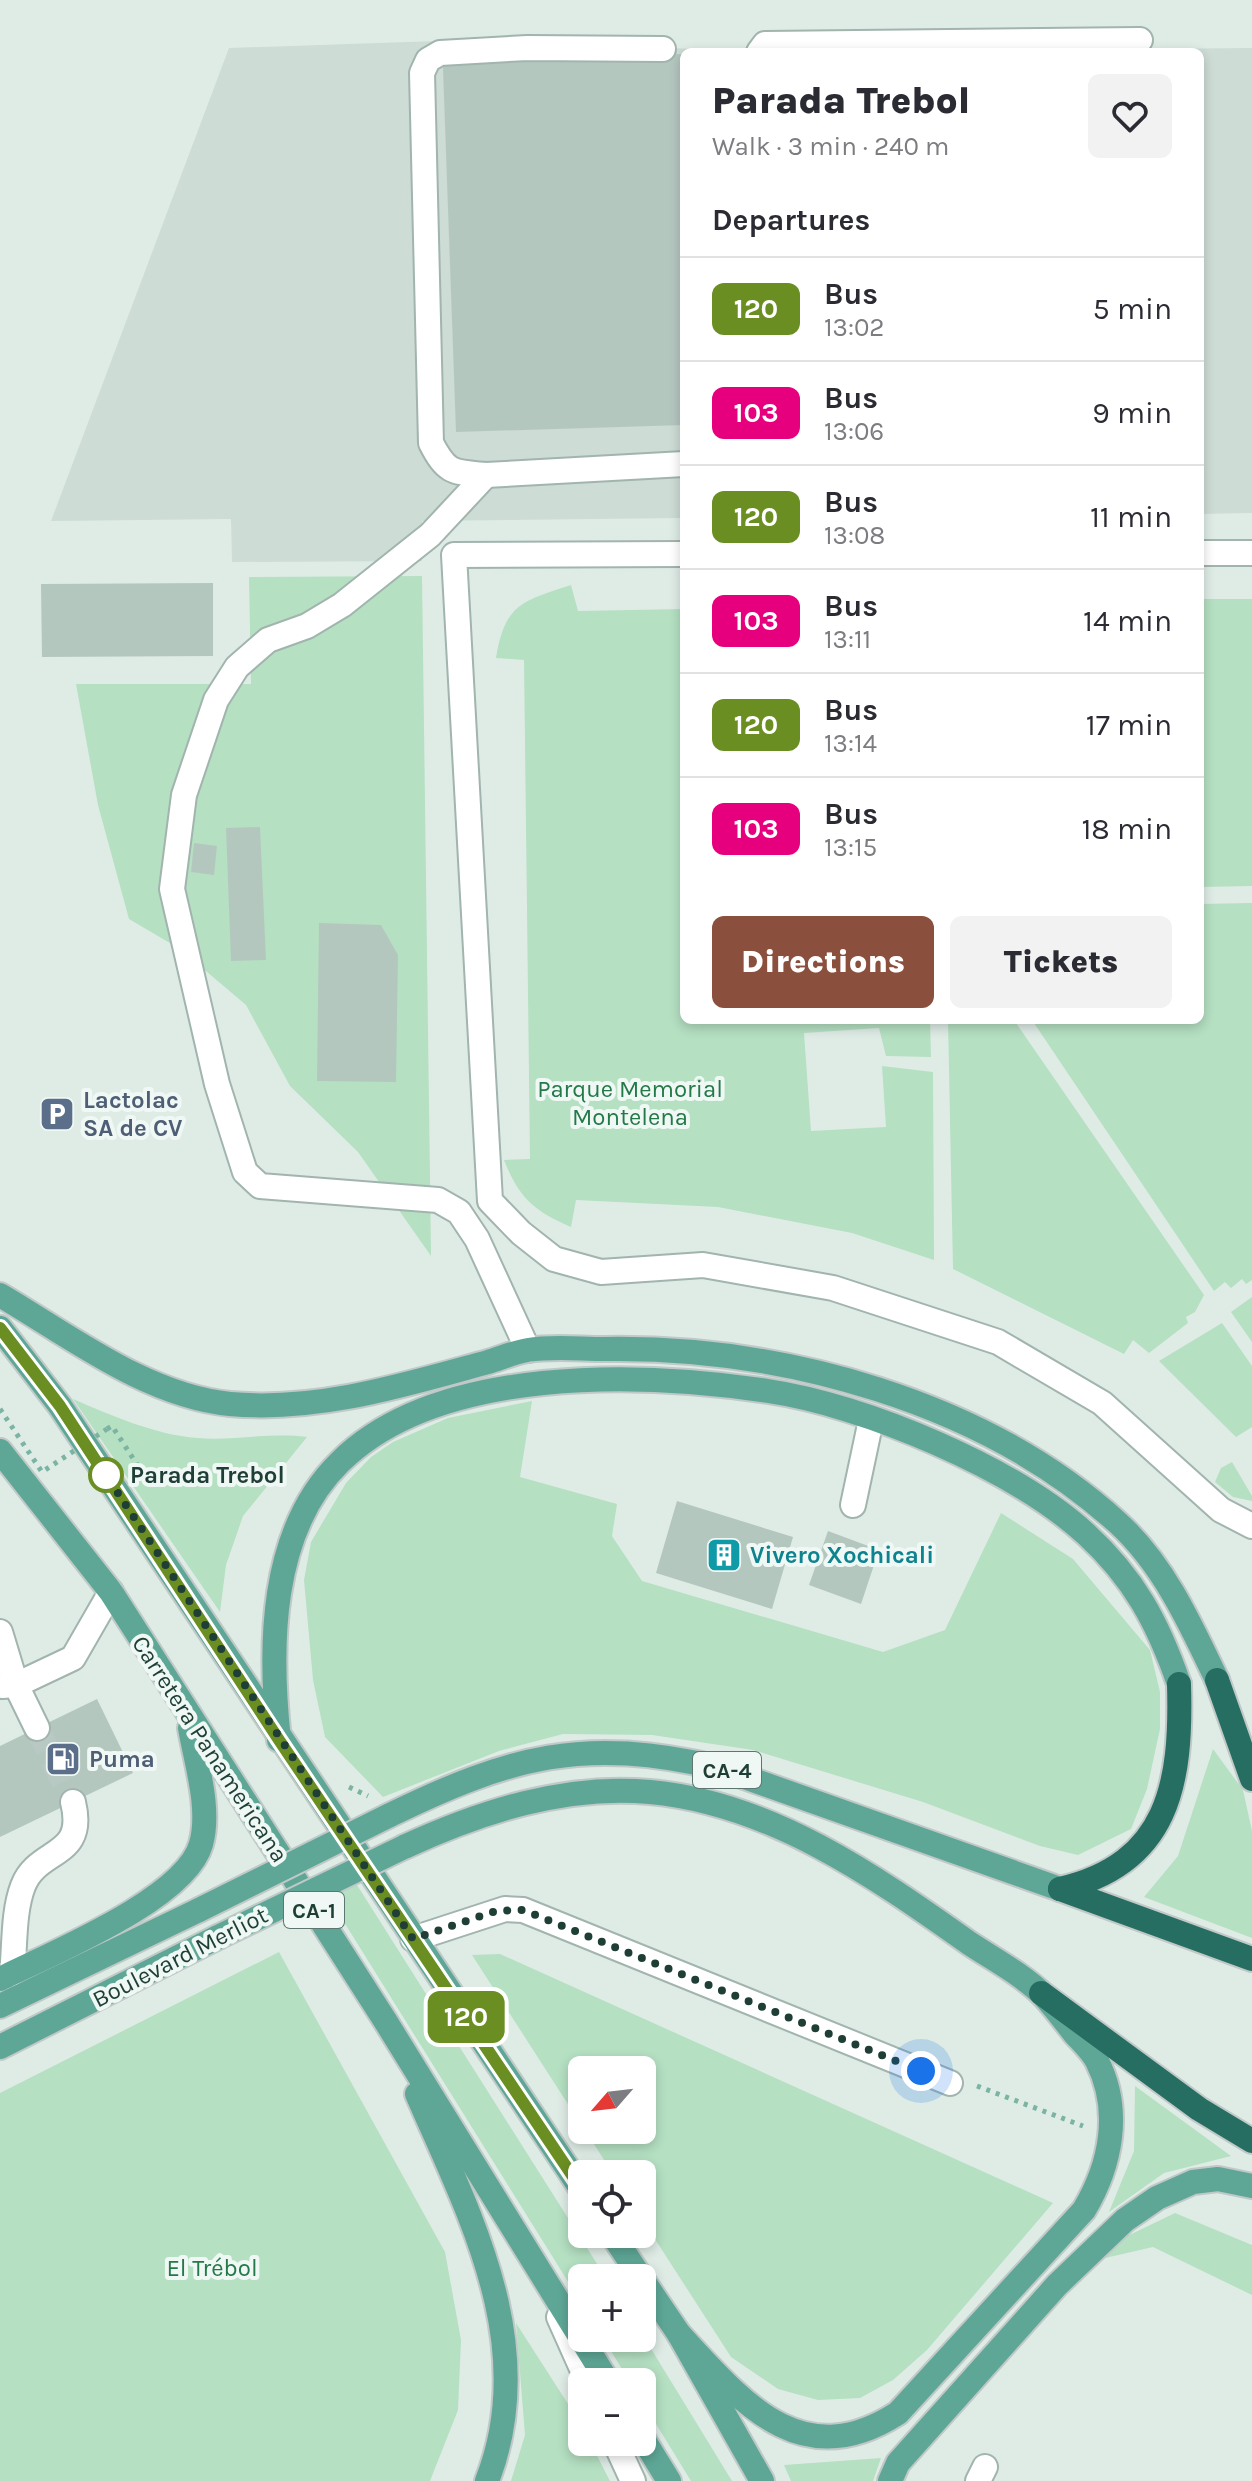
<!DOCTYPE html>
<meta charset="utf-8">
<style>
:root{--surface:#fff;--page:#f2f2f3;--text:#2b2b33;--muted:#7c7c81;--line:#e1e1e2;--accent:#8a4f3d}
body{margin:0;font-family:Karla,sans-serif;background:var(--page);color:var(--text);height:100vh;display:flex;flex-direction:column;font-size:30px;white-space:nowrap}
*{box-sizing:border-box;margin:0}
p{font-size:26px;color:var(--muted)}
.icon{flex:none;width:44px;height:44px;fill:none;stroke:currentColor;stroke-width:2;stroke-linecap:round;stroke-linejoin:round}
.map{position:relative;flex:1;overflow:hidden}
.panel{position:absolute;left:680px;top:48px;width:524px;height:976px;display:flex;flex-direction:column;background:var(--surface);border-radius:12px;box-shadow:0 4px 12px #0003}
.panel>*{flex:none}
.badge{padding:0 16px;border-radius:12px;font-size:28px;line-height:52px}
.needle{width:52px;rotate:242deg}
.fabs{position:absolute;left:568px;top:2056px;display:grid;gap:16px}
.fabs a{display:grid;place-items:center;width:88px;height:88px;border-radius:12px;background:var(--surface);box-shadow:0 4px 12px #0003;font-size:40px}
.you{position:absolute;width:40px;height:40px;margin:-20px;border:6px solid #fff;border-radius:50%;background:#1a73e8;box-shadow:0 0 0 12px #1a73e833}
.map>.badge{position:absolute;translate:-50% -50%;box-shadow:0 0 0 4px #fff}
h2{padding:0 32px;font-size:30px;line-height:72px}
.round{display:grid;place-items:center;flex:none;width:84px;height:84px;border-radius:12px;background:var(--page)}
.head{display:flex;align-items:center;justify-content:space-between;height:136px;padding:0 32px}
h1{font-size:38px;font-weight:800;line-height:60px}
.button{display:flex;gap:16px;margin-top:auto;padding:16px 32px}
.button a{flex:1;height:92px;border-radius:12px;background:var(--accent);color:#fff;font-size:32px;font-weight:800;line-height:92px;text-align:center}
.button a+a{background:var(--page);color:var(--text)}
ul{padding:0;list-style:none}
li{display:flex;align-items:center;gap:24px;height:104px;padding:0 32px;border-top:2px solid var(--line)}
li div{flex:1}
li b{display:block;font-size:30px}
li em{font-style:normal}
li .badge{min-width:88px;font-weight:700;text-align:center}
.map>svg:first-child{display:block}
.built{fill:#cddcd5}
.green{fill:#b5e0c2}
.building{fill:#b4c7bf}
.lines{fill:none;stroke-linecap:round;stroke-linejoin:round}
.minor-tunnel{stroke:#b8c9c3;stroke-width:24;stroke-dasharray:24 12;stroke-linecap:butt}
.minor-casing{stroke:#a1b4ae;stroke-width:28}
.major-casing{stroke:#c0c9c7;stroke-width:28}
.highway-casing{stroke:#c0c9c7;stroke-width:28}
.path{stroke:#7bb4a3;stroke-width:5;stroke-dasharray:4 6;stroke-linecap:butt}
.minor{stroke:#fff;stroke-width:24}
.major{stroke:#5ea796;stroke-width:24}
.highway{stroke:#266e61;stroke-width:24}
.major-bridge-casing{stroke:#c0c9c7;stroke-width:28;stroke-linecap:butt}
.path-bridge{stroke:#7bb4a3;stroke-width:5;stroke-dasharray:4 6;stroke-linecap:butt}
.major-bridge{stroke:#5ea796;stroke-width:24}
.line-casing{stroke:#fff;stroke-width:18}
.line{stroke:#6b8e23;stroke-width:12}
.walk{stroke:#1e3e36;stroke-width:8;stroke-dasharray:0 14.4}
.stop-dot{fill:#fff;stroke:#6b8e23;stroke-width:4}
.labels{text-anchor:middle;stroke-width:8;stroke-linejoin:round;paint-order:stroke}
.shield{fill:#eff8f4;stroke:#5d766f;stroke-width:2}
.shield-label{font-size:22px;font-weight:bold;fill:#1e3e36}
.park-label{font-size:24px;fill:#237947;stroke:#eff8f4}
.service-label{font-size:24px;font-weight:bold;fill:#4e5e75;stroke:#eff8f4;text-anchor:start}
.stop-label{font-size:24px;font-weight:bold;fill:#1e3e36;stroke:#eff8f4;text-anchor:start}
.culture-label{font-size:24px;font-weight:bold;fill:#0d838f;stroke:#eff8f4;text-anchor:start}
.street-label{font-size:24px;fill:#1e3e36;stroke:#eff8f4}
</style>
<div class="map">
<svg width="1252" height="2481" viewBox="0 0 1252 2481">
<rect width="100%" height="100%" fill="#dfece6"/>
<g class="built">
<polygon points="496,39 751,52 684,52 684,518 422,521 422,561 232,562 231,519 51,521 229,48"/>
<polygon points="1252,48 1252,513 1200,514 1200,52 842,52"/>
</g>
<g class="green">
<polygon points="422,576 431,1256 358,1152 290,1086 246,1005 180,949 129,919 98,805 76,684 251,684 249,577"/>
<path d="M571,585l7,26 106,-2v411h246l1,37 -45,-1 -7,-28 -75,5 7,98 75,-4 -4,-61 51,6 1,188 -82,-27 -134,-26 -142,-7 -5,27c-37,-16 -52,-29 -67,-67l26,-1 -6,-499 -28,-2c9,-55 27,-57 75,-73z"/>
<polygon points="1252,599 1252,886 1200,887 1200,599"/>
<polygon points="1252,903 1252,1280 1246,1284 1242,1279 1231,1288 1225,1282 1214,1291 1032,1020 1200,1020 1200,904"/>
<polygon points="948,1020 1014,1020 1204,1295 1195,1312 1186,1317 1188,1323 1149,1353 1133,1340 1124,1354 953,1269"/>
<polygon points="1252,1297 1252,1342 1231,1312"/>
<polygon points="1222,1323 1252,1366 1252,1427 1236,1437 1159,1361"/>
<path d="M73,1399c37,16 83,36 124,39 37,3 73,-6 110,-1l-64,79 -17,49 -6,47z"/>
<polygon points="532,1401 520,1477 617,1504 612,1536 642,1581 883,1652 945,1630 1001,1513 1073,1559 1150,1650 1160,1692 1160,1729 1147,1789 1131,1829 1078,1855 1040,1846 923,1802 753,1750 652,1735 563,1734 499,1751 383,1797 325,1737 313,1680 304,1580 311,1542 346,1483 371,1457 393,1442 448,1418"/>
<polygon points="1232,1462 1252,1496 1252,1501 1233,1497 1215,1482 1221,1468"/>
<polygon points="1213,1749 1243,1790 1252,1831 1252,1938 1144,1897 1178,1856"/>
<polygon points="357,1885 606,2278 582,2278 582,2304 329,1898"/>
<polygon points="279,1952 445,2252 461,2340 458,2410 430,2481 0,2481 0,2093"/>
<polygon points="500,1954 1053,2203 927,2350 893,2380 860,2398 818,2400 778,2389 731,2357 642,2219 642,2174 613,2174 585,2130 642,2130 642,2070 582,2070 582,2126 472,1955"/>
<polygon points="1135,2086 1231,2156 1164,2173 1109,2212 1134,2151"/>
<polygon points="1175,2213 1252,2245 1252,2295 1153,2247 1092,2261 1119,2240"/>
<polygon points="516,2323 577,2418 582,2427 582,2442 590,2442 610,2481 511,2481 525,2435"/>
<polygon points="642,2334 732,2481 691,2481 642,2401 642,2382 630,2382 603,2338 642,2338"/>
<polygon points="881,2458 873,2481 791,2481 784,2465"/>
</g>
<g class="building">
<polygon points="496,39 497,58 684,54 684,425 456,432 442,40"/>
<polygon points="213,583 213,656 42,657 41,584"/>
<polygon points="260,827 266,960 231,961 226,828"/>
<polygon points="194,843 217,846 214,875 191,872"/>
<polygon points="319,923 381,925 398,955 396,1082 317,1081"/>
<polygon points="677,1501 793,1537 772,1609 656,1573"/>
<polygon points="828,1531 879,1550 861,1604 809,1585"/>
<polygon points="97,1699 133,1773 0,1837 0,1746"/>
</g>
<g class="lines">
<polyline class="minor-tunnel" points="37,1728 73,1802"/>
<g class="minor-casing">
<g id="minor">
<path d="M663,49l-136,-1 -87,5 -12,7 -6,13 9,370c16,31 22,29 55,32l198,-11"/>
<polyline points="759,52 765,44 1140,40"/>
<polyline points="486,475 430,535 342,605 307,626 268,640 237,667 216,700 184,795 172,889 217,1084 245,1172 260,1186 438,1200 459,1212 477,1239 528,1350"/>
<polyline points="1200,553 1252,553"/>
<polyline points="684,554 454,555 490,1201 521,1233 554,1259 601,1272 703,1265 833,1288 998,1342 1102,1403 1221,1510 1252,1526"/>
<polyline points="853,1505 871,1420"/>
<polyline points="0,1632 16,1685 2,1686"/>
<polyline points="37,1728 16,1685 73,1658 111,1592"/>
<polyline points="413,1939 505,1909 523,1910 950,2083"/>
<path d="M12,1974c3,-28 1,-62 11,-88 15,-39 64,-27 50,-84"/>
<polyline points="559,2317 588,2382"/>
<polyline points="615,2442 633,2481"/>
<polyline points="978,2481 985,2467"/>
</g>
</g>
<g class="major-casing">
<g id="major">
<path d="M0,1295c70,41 147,101 230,109 88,8 174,-19 258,-42 13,-4 27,-10 40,-12 24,-4 52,-1 76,-1 177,-3 380,52 514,174 46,42 73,102 99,157"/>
<polyline points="0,1328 60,1406 582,2190"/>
<polyline points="0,1451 111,1592 386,2022 608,2382"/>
<path d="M279,1740c-10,-91 -10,-209 61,-278 98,-97 301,-90 428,-71 96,14 246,77 318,143 48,44 72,89 93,150"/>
<path d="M388,1816c123,-60 196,-80 331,-48l341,121"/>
<path d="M404,1847c76,-35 161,-63 246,-55 120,11 223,83 319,151 24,16 54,32 74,52 11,12 21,25 31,38 7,8 18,18 23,28 25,49 14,104 -13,149l-186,203c-97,63 -157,-12 -219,-79"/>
<path d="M0,1979c50,-25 186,-80 201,-135 10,-35 -5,-81 -11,-116"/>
<polyline points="0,2006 199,1910"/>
<polyline points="0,2047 218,1937"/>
<path d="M417,2094c53,122 123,252 70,387"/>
<polyline points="612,2234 641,2278"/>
<polyline points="642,2279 679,2334 762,2481"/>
<polyline points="642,2437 669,2481"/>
<polyline points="890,2481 898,2463 1057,2285 1125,2220 1157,2198 1193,2182 1218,2179 1252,2186"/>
</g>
</g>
<g class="highway-casing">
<g id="highway">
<polyline points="1217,1680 1252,1779"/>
<path d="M1060,1889c109,-25 122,-106 119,-205"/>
<polyline points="1060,1889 1252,1959"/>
<polyline points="1041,1993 1199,2109 1252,2141"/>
</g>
</g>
<g class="path">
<polyline points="107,1429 112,1426 138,1466 133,1470"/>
<polyline points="349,1787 368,1796"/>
<polyline points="977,2086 1083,2126"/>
</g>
<use href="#minor" class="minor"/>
<use href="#major" class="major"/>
<use href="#highway" class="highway"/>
<g class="major-bridge-casing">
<g id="major-bridge">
<polyline points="199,1910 388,1816"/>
<polyline points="218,1937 404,1847"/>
</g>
</g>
<polyline class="path-bridge" points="0,1409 42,1472 107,1429"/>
<use href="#major-bridge" class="major-bridge"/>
</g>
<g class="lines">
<g class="line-casing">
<polyline id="line" points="0,1328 60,1406 279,1740 582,2190"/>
</g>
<use href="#line" class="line"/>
<polyline class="walk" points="106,1475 100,1466 413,1939 496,1911 523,1910 921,2071"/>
</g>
<defs>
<g id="parking-square" transform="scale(1.8)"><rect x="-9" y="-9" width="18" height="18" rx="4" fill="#5c6f8a" stroke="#eff8f4"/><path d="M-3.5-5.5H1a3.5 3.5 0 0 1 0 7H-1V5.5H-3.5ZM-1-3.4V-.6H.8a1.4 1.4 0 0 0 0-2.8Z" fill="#fff"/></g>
<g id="building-square" transform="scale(1.8)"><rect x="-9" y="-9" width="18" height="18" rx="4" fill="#0f9aa8" stroke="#eff8f4"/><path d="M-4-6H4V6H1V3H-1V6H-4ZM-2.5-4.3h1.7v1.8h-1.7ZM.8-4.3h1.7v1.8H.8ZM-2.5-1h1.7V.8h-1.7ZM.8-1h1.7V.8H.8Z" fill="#fff"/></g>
<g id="fuel-square" transform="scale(1.8)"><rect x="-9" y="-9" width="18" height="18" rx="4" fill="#5c6f8a" stroke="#eff8f4"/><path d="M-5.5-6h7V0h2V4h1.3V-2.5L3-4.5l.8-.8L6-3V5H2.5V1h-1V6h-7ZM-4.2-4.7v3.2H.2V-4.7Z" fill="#fff"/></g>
</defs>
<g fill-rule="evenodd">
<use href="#parking-square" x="57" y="1114"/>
<use href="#building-square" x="724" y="1555"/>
<use href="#fuel-square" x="63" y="1759"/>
</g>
<circle class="stop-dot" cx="106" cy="1475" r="16"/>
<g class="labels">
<g class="shield">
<rect x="693" y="1752" width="68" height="36" rx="6"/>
<rect x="284" y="1892" width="60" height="36" rx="6"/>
</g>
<g class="shield-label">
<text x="727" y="1778">CA-4</text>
<text x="314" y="1918">CA-1</text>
</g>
<g class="park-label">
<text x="630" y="1097">Parque Memorial<tspan x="630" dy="28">Montelena</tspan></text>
<text x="212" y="2276">El Trébol</text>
</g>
<g class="service-label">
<text x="83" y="1108">Lactolac<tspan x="83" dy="28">SA de CV</tspan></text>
<text x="89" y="1767">Puma</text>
</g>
<g class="stop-label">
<text x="130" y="1483">Parada Trebol</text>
</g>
<g class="culture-label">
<text x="750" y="1563">Vivero Xochicali</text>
</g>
<g class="street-label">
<text transform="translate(210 1749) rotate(57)" y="8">Carretera Panamericana</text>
<text transform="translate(180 1957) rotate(-27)" y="8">Boulevard Merliot</text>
</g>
</g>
</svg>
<div class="fabs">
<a><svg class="needle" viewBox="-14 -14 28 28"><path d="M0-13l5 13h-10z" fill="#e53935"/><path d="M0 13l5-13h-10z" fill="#7c7c81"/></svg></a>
<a><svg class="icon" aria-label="locate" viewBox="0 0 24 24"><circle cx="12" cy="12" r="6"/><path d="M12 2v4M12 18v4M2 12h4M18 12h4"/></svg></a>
<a>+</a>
<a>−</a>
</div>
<div class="you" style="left:921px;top:2071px"></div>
<b class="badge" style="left:466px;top:2017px;background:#6b8e23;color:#fff">120</b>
<section class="panel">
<div class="head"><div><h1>Parada Trebol</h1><p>Walk · 3 min · 240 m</p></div><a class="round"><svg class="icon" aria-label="heart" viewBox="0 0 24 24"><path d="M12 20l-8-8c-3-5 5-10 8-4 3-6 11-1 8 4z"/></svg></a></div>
<h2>Departures</h2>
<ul>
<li><span class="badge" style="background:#6b8e23;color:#fff">120</span><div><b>Bus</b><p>13:02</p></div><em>5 min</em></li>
<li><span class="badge" style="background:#e6007e;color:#fff">103</span><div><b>Bus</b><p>13:06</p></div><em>9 min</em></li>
<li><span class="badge" style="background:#6b8e23;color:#fff">120</span><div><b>Bus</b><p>13:08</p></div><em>11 min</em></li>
<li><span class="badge" style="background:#e6007e;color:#fff">103</span><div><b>Bus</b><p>13:11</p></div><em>14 min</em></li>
<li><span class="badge" style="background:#6b8e23;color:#fff">120</span><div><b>Bus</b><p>13:14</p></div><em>17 min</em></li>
<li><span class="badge" style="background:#e6007e;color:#fff">103</span><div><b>Bus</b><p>13:15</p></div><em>18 min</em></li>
</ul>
<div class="button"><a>Directions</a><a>Tickets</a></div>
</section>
</div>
